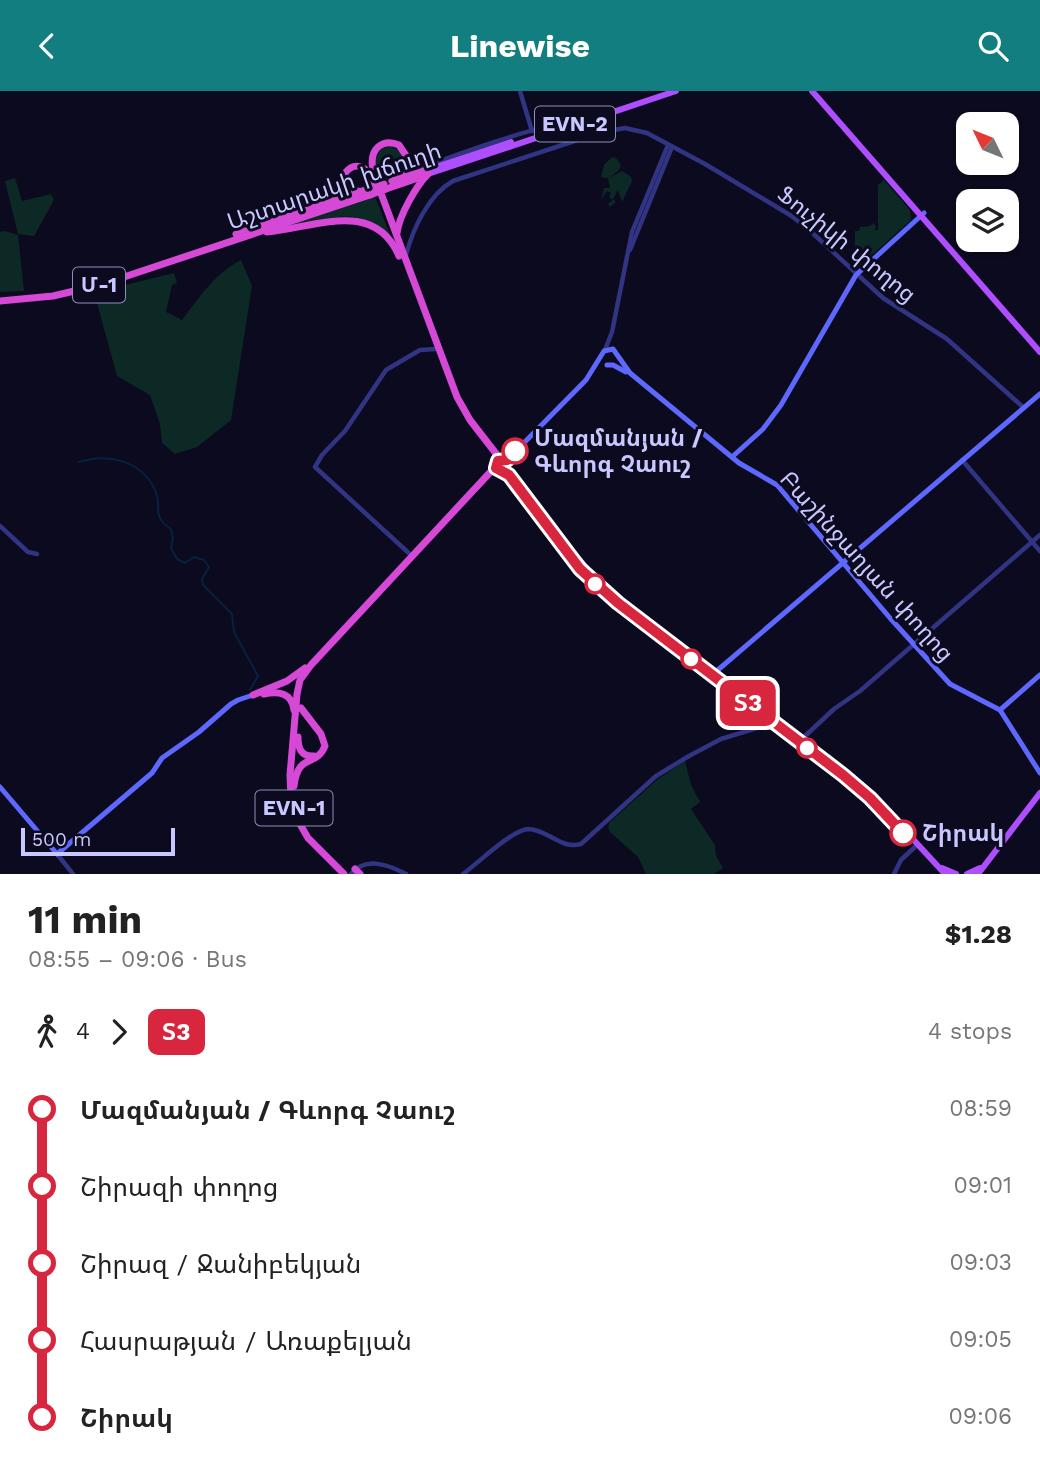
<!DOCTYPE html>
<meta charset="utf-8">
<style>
:root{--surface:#fff;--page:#f2f2f2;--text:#222;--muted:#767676;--accent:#137e80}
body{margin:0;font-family:"Work Sans","Noto Sans Armenian",sans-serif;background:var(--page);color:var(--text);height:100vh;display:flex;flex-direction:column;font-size:26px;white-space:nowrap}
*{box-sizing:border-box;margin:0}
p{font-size:23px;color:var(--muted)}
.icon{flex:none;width:38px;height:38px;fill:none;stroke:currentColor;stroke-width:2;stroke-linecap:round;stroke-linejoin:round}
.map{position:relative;height:783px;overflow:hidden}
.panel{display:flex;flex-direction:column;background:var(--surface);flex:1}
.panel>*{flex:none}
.badge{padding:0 14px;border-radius:10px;font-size:24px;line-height:46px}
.needle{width:46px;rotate:313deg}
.tools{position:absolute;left:956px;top:21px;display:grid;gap:14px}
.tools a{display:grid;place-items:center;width:63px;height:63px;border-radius:14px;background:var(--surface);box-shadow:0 2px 5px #0004;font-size:35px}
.scale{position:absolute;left:21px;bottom:18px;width:154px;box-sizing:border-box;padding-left:7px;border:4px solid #c9c7ff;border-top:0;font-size:19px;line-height:24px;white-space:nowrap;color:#c9c7ff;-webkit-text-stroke:5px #0c0a1e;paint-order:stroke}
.map>.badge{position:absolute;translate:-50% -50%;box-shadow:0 0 0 4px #fff}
.legs{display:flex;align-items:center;gap:10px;height:77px;padding:0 28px;font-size:23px}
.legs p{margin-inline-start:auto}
.head{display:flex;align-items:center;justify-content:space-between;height:119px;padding:0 28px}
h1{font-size:38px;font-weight:700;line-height:52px}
ul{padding:0 28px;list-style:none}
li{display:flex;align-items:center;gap:24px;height:77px;font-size:26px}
li i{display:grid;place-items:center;width:10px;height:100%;margin:0 9px;background:currentColor}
li i::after{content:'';width:18px;height:18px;margin:-9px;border:5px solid;border-radius:50%;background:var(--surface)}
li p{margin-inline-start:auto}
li:first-child i{background:linear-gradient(#0000 50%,currentColor 0)}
li:last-child i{background:linear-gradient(currentColor 50%,#0000 0)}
header{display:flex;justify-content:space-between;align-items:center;height:91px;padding:0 28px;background:var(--accent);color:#fff;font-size:32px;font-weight:700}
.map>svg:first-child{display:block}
.green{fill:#0c2925}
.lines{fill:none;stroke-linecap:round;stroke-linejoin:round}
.stream{stroke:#062141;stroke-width:2}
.tertiary{stroke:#303482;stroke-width:4.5}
.secondary{stroke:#5e68ff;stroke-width:5}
.primary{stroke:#ae4eff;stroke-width:6}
.trunk{stroke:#d648d6;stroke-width:7}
.trunk-bridge{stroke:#d648d6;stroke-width:7}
.line-1-casing{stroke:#fff;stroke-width:16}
.line-1{stroke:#d7263d;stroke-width:10}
.stop-1-dot{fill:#fff;stroke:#d7263d;stroke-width:3.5}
.labels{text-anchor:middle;stroke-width:6;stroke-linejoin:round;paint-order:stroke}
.shield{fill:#0c0a1e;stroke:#908ebc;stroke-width:2}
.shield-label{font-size:21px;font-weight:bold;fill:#c9c7ff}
.street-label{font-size:23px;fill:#c9c7ff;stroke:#0c0a1e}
.stop-label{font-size:23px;font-weight:bold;fill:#c9c7ff;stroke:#0c0a1e;text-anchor:start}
</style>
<header><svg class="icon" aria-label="back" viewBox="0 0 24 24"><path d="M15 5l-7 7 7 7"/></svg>Linewise<svg class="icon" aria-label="search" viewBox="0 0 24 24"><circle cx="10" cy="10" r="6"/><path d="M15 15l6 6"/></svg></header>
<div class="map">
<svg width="1040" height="783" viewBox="0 0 1040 783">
<rect width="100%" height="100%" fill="#0c0a1e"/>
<g class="green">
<path d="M389,55l12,5 4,13 -9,12 -16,5c-5,-15 -9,-30 9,-35z"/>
<polygon points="612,66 616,67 621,74 619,79 609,87 622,80 631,86 632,90 622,111 618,99 613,108 616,111 610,116 608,113 613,109 609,106 611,102 607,100 601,109 604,97 610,97 608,87 601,86 604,74"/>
<polygon points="15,87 22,110 51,103 54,109 34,145 18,143 5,90"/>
<polygon points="884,89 910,119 911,129 865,170 855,159 855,140 859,140 860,136 870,135 873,132 876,135 875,139 878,139 878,94"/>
<path d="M375,106l16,40c-9,-7 -18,-15 -28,-18 -25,-7 -57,5 -82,9z"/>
<polygon points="5,140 18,144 24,200 0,201 0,141"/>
<path d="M241,169l11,26 -21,134 -34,27 -22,7 -13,-11 -2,-19 -10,-29 -33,-19 -20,-73 6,-1 -2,-11 73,-18 3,10 -5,2 -6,27 16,8c18,-23 32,-46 59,-60z"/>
<polygon points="685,670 691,694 700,711 691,718 715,754 716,765 723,777 714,783 646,783 638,766 610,741 608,736 610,731 658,688"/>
</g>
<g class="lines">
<path class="stream" d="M79,371c29,-9 62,-2 76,28 8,17 -5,25 16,39l2,10 -2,9 6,11 8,4 9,-6 10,3 5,7 -7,12 1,6 29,29 2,18 24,44 -8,14"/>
<g class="tertiary">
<polyline points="520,0 532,40"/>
<polyline points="584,30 589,45"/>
<path d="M422,78c17,-9 125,-47 138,-43"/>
<polyline points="630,159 672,56"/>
<path d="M406,164c7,-26 22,-60 47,-74l149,-49 23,-4 22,5 58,31 85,51 16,12 77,71 64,41 77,69"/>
<polyline points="605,259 612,241 632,141 668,54"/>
<polyline points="962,369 1040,460"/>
<polyline points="0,435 28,461 37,463"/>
<polyline points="412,465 315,376 322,364 345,340 386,279 420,259 436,258"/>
<polyline points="760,617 758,622 765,631 764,635"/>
<polyline points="793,639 813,653 813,658"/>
<polyline points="804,646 834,618 860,600 1040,444"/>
<polyline points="57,763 73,783"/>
<path d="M351,783c15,-18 38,-9 55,0"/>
<path d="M463,783c14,-10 49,-44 65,-45 19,0 33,21 53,15l75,-68 33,-20 32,-17 43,-13 22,6"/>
<polyline points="894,783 901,769 918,753"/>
</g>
<g class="secondary">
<polyline points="607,274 613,274 626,281"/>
<polyline points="732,366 763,338 781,314 856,184 924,122"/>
<polyline points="503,369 507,369 586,289 604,260 613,258 630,282 739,372 777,394 890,527 950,593 1000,619 1040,682"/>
<polyline points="712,584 1040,303"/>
<polyline points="1000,619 1040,584"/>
<polyline points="0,696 57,763 152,682 162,667 199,641 231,613 238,609 253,604"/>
</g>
<g class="primary">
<polyline points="812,0 1040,261"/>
<polyline points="427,79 511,51"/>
<polyline points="428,83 676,0"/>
<polyline points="506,376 563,450 604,497 864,697 876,708 945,783"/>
<polyline points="942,777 956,783"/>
<polyline points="967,783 980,777"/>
<polyline points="978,783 1040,702"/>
</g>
<g class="trunk">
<polyline points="398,88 427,79"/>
<path d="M392,90l13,-11 2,-13 -8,-12c-7,-3 -14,-4 -21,2 -13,12 -1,35 4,49l75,201 13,23 31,40"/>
<polyline points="386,98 424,85"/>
<path d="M358,100c-9,-3 -15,-9 -12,-19 5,-6 12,-8 19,-3l8,14"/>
<path d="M267,141c47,-4 107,-34 132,24"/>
<path d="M397,142c2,-17 19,-47 31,-59"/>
<polyline points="236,143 368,98"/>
<polyline points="0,210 53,205 100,194 370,104"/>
<circle cx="501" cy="374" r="5.5"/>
<path d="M264,603c15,-3 28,-1 30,16"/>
<polyline points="253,604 287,590 305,577"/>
<path d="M298,646c0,11 3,20 16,19"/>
<path d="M294,695c4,-34 22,-18 31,-40l-4,-12 -20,-26"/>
<polyline points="355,778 360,783"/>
<polyline points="344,783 308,747 297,728 291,707 290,684 297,603 300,589 311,574 496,375"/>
</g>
<g class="trunk-bridge">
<polyline points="368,98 384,93"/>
<polyline points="370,104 386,98"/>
</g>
</g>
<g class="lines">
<g class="line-1-casing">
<polyline id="line-1" points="515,360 507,369 498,370 496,377 509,384 580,478 618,512 843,684 870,707 903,742"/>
</g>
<use href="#line-1" class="line-1"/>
</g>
<g class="stop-1-dot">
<circle cx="515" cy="360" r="12"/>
<circle cx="595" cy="493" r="9"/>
<circle cx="691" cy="568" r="9"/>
<circle cx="807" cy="657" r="9"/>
<circle cx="903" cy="742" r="12"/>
</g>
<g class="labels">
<g class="shield">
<rect x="535" y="15.5" width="80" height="35" rx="5"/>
<rect x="73" y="176.5" width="52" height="35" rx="5"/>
<rect x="255.5" y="699.5" width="77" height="35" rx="5"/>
</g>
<g class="shield-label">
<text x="575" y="40">EVN-2</text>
<text x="99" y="201">Մ-1</text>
<text x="294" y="724">EVN-1</text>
</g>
<g class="street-label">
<text transform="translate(334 95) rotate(-19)" y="8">Աշտարակի խճուղի</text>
<text transform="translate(847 153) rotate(39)" y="8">Ֆուչիկի փողոց</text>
<text transform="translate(867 475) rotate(48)" y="8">Բաշինջաղյան փողոց</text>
</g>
<g class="stop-label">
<text x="534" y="355">Մազմանյան /<tspan x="534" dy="26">Գևորգ Չաուշ</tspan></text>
<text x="922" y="750">Շիրակ</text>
</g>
</g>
</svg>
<div class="tools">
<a><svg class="needle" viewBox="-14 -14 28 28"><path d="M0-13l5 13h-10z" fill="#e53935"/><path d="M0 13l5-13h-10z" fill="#767676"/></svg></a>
<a><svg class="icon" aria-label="layers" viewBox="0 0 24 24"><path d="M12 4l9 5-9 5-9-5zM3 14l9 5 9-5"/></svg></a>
</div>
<div class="scale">500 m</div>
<b class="badge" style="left:748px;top:612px;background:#d7263d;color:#fff">Տ3</b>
</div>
<section class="panel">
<div class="head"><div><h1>11 min</h1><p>08:55 – 09:06 · Bus</p></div><b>$1.28</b></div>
<div class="legs"><svg class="icon" aria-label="walk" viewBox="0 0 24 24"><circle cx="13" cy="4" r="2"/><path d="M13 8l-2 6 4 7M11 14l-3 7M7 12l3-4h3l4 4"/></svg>4<svg class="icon" aria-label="forward" viewBox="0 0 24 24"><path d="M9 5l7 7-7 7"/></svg><b class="badge" style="background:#d7263d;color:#fff">Տ3</b><p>4 stops</p></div>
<ul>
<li><i style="color:#d7263d"></i><b>Մազմանյան / Գևորգ Չաուշ</b><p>08:59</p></li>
<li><i style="color:#d7263d"></i><span>Շիրազի փողոց</span><p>09:01</p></li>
<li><i style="color:#d7263d"></i><span>Շիրազ / Ջանիբեկյան</span><p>09:03</p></li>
<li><i style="color:#d7263d"></i><span>Հասրաթյան / Առաքելյան</span><p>09:05</p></li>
<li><i style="color:#d7263d"></i><b>Շիրակ</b><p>09:06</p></li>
</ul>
</section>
